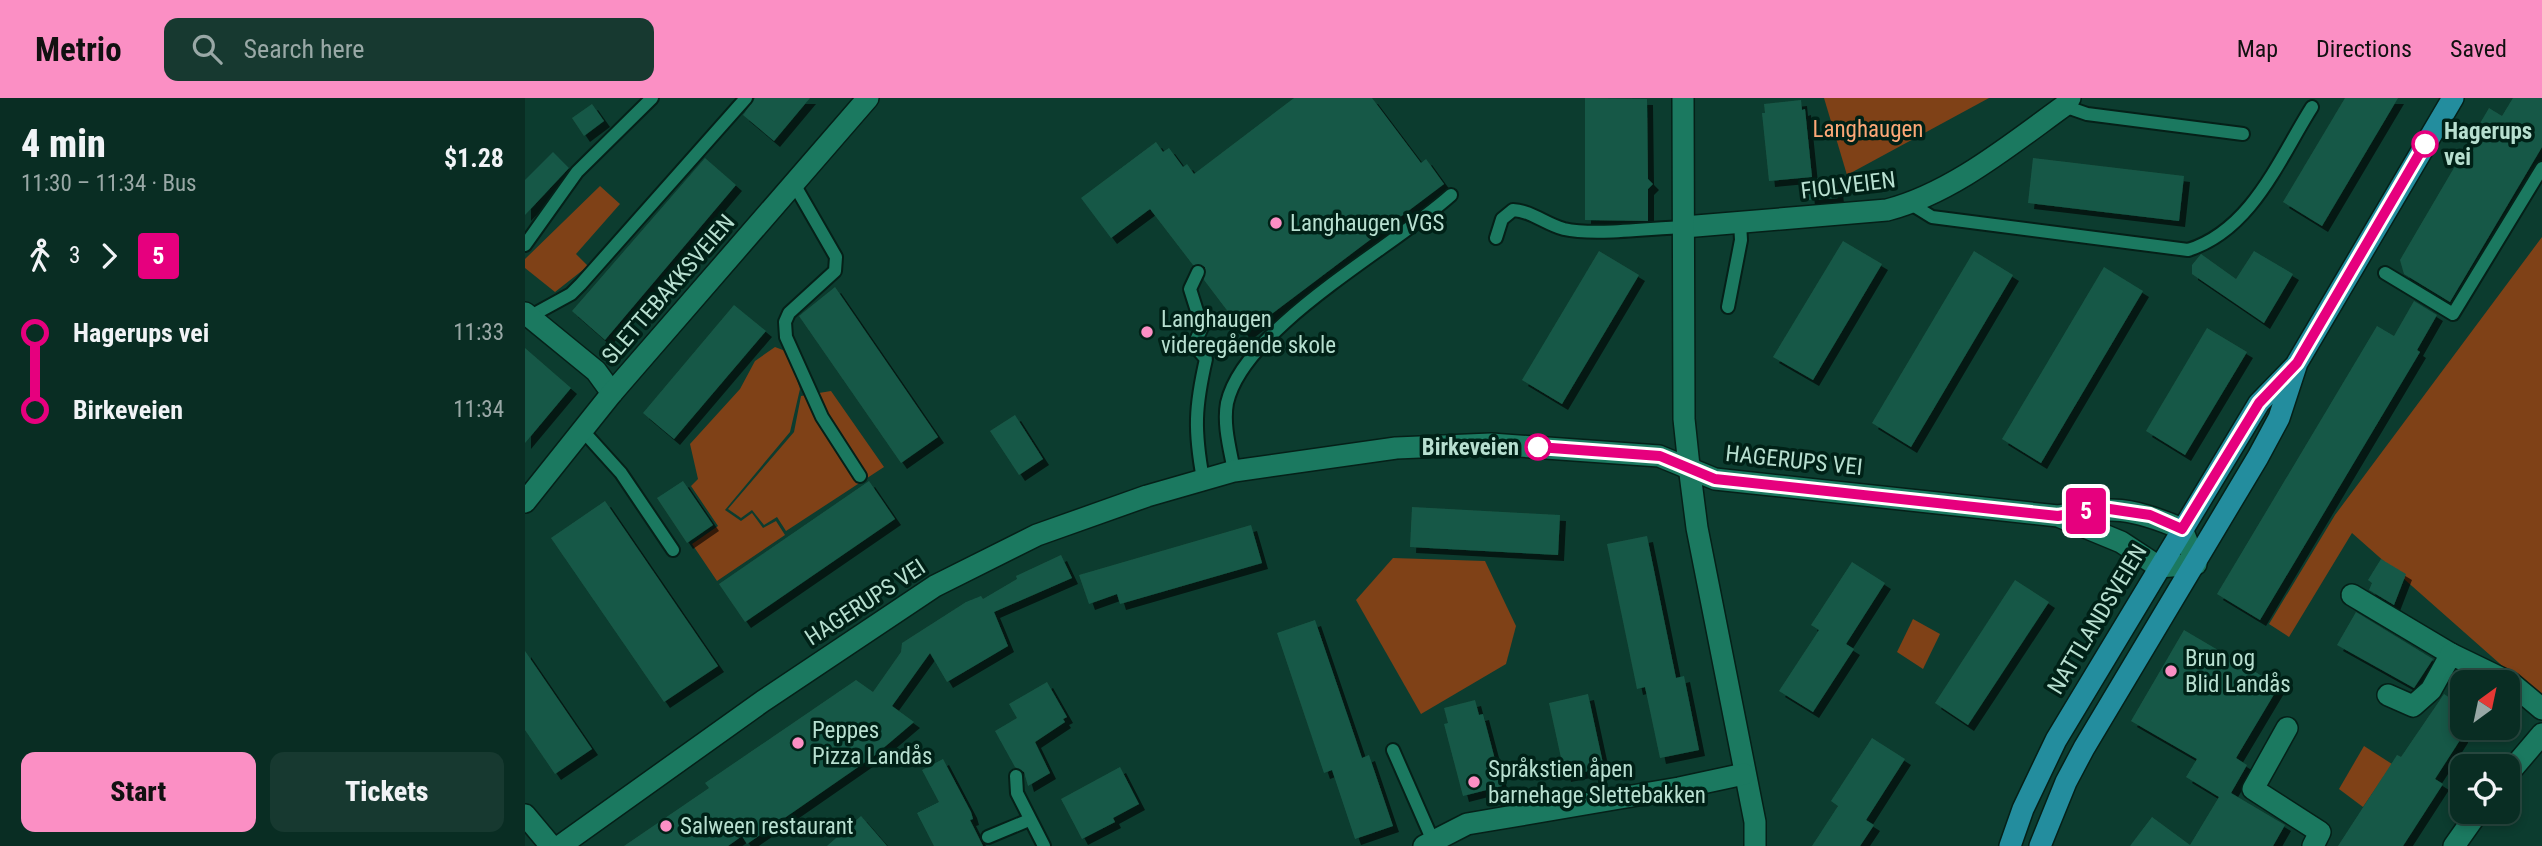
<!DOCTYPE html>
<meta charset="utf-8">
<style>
:root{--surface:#092d23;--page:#173930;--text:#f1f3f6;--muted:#99a8a6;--line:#294941;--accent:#fb8fc4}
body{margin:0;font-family:"Roboto Condensed",sans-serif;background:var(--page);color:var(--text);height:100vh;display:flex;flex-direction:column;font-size:26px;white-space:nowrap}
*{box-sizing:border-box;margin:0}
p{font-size:23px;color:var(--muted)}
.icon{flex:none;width:38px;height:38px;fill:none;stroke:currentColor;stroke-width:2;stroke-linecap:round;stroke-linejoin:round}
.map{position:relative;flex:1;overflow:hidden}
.side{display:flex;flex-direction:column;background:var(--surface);width:525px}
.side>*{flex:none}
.badge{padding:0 14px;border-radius:5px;font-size:24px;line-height:46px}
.needle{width:46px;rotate:33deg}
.controls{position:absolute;left:1925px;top:572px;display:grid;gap:14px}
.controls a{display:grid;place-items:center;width:70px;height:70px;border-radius:14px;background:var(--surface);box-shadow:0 4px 10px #0003,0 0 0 2px var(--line);font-size:35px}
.map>.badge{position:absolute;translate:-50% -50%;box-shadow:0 0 0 4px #fff}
.legs{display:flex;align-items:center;gap:10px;height:77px;padding:0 21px;font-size:23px}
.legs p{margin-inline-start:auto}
.overview{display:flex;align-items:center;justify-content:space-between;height:119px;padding:0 21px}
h1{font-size:38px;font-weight:800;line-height:52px}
.cta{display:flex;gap:14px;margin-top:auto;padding:14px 21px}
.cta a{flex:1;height:80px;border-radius:14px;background:var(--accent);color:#111;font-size:28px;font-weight:800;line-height:80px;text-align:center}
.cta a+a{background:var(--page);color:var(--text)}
ul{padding:0 21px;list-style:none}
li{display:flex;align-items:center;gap:24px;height:77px;font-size:26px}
li i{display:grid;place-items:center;width:10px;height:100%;margin:0 9px;background:currentColor}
li i::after{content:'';width:18px;height:18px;margin:-9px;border:5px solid;border-radius:50%;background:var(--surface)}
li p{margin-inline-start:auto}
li:first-child i{background:linear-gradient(#0000 50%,currentColor 0)}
li:last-child i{background:linear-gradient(currentColor 50%,#0000 0)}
header{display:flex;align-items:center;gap:42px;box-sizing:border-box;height:98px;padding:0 35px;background:var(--accent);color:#111}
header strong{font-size:33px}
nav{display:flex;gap:38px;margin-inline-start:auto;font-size:24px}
.search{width:490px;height:63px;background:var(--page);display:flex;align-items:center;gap:18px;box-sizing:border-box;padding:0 24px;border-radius:14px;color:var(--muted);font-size:26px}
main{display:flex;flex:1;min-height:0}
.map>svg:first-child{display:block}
.green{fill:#7f4117}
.building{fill:#195846;filter:url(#shadow)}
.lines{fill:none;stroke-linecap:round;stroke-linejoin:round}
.lane-casing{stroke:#052018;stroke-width:16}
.street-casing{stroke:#052018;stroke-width:24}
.secondary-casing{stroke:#052018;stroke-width:24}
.primary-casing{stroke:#052018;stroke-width:24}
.lane{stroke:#1b7960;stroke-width:12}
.street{stroke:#1b7960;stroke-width:21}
.secondary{stroke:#1b7960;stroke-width:21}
.primary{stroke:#238d9e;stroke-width:21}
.line-1-casing{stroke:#fff;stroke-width:16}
.line-1{stroke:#e6007e;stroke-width:10}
.stop-1-dot{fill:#fff;stroke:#e6007e;stroke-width:3.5}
.poi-dot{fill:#fb8fc4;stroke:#002117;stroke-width:2.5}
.labels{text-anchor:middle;stroke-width:7;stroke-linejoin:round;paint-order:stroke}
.park-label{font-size:23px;fill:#fca877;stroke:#002117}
.stop-label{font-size:23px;font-weight:bold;fill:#b7dfd0;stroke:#002117;text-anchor:start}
.street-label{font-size:23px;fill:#b7dfd0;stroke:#002117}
.poi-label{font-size:23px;fill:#b7dfd0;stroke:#002117;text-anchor:start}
</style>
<header>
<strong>Metrio</strong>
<div class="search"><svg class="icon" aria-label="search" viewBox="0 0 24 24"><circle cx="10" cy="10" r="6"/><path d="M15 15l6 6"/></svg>Search here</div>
<nav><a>Map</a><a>Directions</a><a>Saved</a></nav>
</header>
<main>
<section class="side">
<div class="overview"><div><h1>4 min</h1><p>11:30 – 11:34 · Bus</p></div><b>$1.28</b></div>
<div class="legs"><svg class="icon" aria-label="walk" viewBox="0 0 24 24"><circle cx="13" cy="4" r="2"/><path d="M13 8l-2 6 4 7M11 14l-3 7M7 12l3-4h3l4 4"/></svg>3<svg class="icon" aria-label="forward" viewBox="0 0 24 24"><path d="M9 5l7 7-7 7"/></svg><b class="badge" style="background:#e6007e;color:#fff">5</b></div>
<ul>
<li><i style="color:#e6007e"></i><b>Hagerups vei</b><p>11:33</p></li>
<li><i style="color:#e6007e"></i><b>Birkeveien</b><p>11:34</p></li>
</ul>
<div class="cta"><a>Start</a><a>Tickets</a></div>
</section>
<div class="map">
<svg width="2017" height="748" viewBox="0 0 2017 748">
<defs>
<filter id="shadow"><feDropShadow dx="6" dy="6" stdDeviation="0" flood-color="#0009"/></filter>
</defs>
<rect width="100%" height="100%" fill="#0c3c2f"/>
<g class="green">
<polygon points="1299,0 1464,0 1322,77"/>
<polygon points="75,88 95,106 51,156 63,168 30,194 0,170 0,161"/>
<polygon points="2017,139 2017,603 1827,435 1764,539 1744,526 1810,417"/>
<polygon points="250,249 263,254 275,291 265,334 200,412 216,423 227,415 238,430 251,423 260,437 192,483 167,446 193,428 166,388 173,381 165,346 215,291 230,263"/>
<polygon points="306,293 359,369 261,433 252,419 239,427 227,412 216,420 203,411 269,334 276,298"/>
<polygon points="868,460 960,463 991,528 981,566 896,616 831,502"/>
<polygon points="1388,521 1415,536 1398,571 1372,554"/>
<polygon points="1839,648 1867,666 1838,709 1814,691"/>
</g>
<g class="building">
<polygon points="230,0 285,0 249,43 218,17"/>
<polygon points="769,0 847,0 896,65 901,61 919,86 720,236 679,182 680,169 668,167 625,111 586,140 556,100 631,44 638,54 644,50 658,69 662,66 669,76"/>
<polygon points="1060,0 1122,1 1123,81 1128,86 1123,91 1123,123 1060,122"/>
<polygon points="1820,0 1873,0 1797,128 1758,104"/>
<polygon points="1988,0 2017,0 2017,49 1925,204 1879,176 1875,162 1964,10 1977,18"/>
<polygon points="1276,2 1277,12 1280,11 1287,79 1244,83 1237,15 1240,15 1239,6"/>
<polygon points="67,6 79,23 59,38 47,20"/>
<polygon points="28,54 44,70 0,117 0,82"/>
<polygon points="180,60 211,87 80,242 47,213"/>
<polygon points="1508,60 1659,78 1654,123 1503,105"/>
<polygon points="1311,79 1313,100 1284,102 1282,81"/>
<polygon points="1318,143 1357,166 1288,282 1248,259"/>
<polygon points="1074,153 1114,177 1037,306 997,282"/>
<polygon points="1449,153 1488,177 1386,349 1347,325"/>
<polygon points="1729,153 1768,176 1739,225 1667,176 1667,167 1676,156 1711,181"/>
<polygon points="1579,169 1618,193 1516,365 1477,341"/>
<polygon points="310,189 413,339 376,365 274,218"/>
<polygon points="1889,203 1912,217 1892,252 1895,254 1735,522 1692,496 1852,228 1869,238"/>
<polygon points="209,207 241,233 149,341 118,315"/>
<polygon points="1682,230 1722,254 1660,357 1621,333"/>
<polygon points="0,250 46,290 0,345"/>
<polygon points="490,317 518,361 494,377 465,333"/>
<polygon points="158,383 188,427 162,445 132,400"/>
<polygon points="344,383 370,421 220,524 194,486"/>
<polygon points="80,403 193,568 139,604 26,440"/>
<polygon points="887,409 1035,417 1033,457 885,449"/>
<polygon points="726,427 737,465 595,506 592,496 564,506 554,477"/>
<polygon points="1122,438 1151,580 1159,578 1174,652 1135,660 1120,589 1112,591 1082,446"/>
<polygon points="536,457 547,480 469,514 483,548 422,584 405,555 367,608 389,624 349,658 222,746 217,738 203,748 99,748 184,690 180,685 331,582 348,594 376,554 377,545 441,504 456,498 458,501 492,481 491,478"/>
<polygon points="1856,461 1881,476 1869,507 1844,492 1847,485 1843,482"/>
<polygon points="1327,464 1360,485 1321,546 1329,551 1288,614 1254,593 1294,532 1286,527"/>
<polygon points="1490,482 1524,504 1443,627 1410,605"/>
<polygon points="1831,514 1908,561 1889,590 1812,547"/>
<polygon points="790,522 837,660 844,657 868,728 830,741 807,672 799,675 752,535"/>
<polygon points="1659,532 1754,588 1711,660 1722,667 1706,695 1760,727 1748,748 1605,748 1627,719 1665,747 1694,699 1661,679 1672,661 1606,623"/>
<polygon points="0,553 67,651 30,676 0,632"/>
<polygon points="522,584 542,619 538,621 540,624 510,644 525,675 503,688 499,674 490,669 470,633 492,620 484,606"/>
<polygon points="1063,596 1079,670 1040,678 1024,605"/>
<polygon points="1919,596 1937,608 1937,639 1910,681 1918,686 1878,748 1813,748 1872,657 1876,659"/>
<polygon points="950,602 954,617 958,616 977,688 938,698 919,626 923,625 919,610"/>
<polygon points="1347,640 1380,661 1341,722 1349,727 1335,748 1287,748 1313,708 1306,703"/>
<polygon points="418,661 446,714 448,721 445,722 458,748 409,748 392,715 414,704 397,672"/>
<polygon points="595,669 614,706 588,720 590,724 557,741 536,701"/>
<polygon points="336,718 362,748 302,748"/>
</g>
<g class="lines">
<g class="lane-casing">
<g id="lane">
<polyline points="1539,8 1562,16 1718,36"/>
<polyline points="269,86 311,159 310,173 264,215 260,224 261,239 297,319 335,378"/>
<path d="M1386,106l21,13 256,33c64,-20 91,-91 124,-143"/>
<path d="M971,140l6,-19 11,-9c19,1 32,14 51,19 30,7 87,-1 120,-2"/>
<polyline points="0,147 52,74 127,0"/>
<path d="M673,174l-8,17 12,38 -8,18 12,14c-11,48 -12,71 -3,120"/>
<polyline points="1860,175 1928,216 2017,70"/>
<polyline points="1203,209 1216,142 1215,125"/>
<polyline points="4,219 46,196 56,186 221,0"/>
<polyline points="59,334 96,375 148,452"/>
<path d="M709,373c-4,-22 -11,-46 -7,-68 17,-76 167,-156 224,-208"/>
<polyline points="868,652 908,743"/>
<polyline points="491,678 492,695 519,748"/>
<polyline points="463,739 504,722"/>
</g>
</g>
<g class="street-casing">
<g id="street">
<path d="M1159,129l203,-17c65,-17 123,-65 177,-104l6,-8"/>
<polyline points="0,215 71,273 87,295"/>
<polyline points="1164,368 1172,430 1230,724 1230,748"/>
<polyline points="1827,497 1926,556"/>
<polyline points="1863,597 1888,608 1906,592 1926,556 1986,585 2017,611"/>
<polyline points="1762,630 1728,691 1795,734 1788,748"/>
<polyline points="1983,676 2017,636"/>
<polyline points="899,748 942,726 1154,690 1219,676"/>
<polyline points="1929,748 1953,714"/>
</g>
</g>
<g class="secondary-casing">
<g id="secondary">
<polyline points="1158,0 1159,321 1164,368"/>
<polyline points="0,404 87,295 343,0"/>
<polyline points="0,717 26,748"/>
<path d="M35,748l203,-145 172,-115 102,-51 110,-39 87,-25 162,-23 95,-4 168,12 56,23 343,37c54,-10 73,-9 124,13l14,35 -37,3 -38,-25 -63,-26"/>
</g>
</g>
<g class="primary-casing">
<g id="primary">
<polyline points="1485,748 1498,711 1531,642 1734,305 1768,270"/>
<polyline points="1515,748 1541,684 1559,650 1733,359 1754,320 1772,265 1928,0"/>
</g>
</g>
<use href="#lane" class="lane"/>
<use href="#street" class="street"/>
<use href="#secondary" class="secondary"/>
<use href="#primary" class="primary"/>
</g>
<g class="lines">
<g class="line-1-casing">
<polyline id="line-1" points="1013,349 1135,358 1190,381 1533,418 1578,410 1625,417 1657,431 1734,305 1772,265 1900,46"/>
</g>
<use href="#line-1" class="line-1"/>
</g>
<g class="stop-1-dot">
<circle cx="1900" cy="46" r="12"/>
<circle cx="1013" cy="349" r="12"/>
</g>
<g class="poi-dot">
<circle cx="751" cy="125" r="7"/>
<circle cx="622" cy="234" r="7"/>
<circle cx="1646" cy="573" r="7"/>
<circle cx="273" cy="645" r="7"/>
<circle cx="949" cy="684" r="7"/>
<circle cx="141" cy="728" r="7"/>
</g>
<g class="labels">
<g class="park-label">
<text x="1343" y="39">Langhaugen</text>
</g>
<g class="stop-label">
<text x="1919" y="41">Hagerups<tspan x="1919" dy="26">vei</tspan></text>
<text x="994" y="357" text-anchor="end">Birkeveien</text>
</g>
<g class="street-label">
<text transform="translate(1323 87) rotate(-7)" y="8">FIOLVEIEN</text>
<text transform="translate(143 191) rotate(-49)" y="8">SLETTEBAKKSVEIEN</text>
<text transform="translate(1269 362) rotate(6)" y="8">HAGERUPS VEI</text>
<text transform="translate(340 504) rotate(-33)" y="8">HAGERUPS VEI</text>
<text transform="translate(1572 521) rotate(-59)" y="8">NATTLANDSVEIEN</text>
</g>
<g class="poi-label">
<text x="765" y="133">Langhaugen VGS</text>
<text x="636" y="229">Langhaugen<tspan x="636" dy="26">videregående skole</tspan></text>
<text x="1660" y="568">Brun og<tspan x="1660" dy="26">Blid Landås</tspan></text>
<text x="287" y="640">Peppes<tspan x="287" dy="26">Pizza Landås</tspan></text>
<text x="963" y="679">Språkstien åpen<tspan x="963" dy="26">barnehage Slettebakken</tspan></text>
<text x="155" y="736">Salween restaurant</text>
</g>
</g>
</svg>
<div class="controls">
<a><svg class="needle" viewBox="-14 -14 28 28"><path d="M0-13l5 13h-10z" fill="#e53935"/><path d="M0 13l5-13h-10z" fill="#99a8a6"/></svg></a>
<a><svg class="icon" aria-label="locate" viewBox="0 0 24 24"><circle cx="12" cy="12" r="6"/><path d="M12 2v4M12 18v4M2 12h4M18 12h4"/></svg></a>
</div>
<b class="badge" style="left:1561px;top:413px;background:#e6007e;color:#fff">5</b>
</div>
</main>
